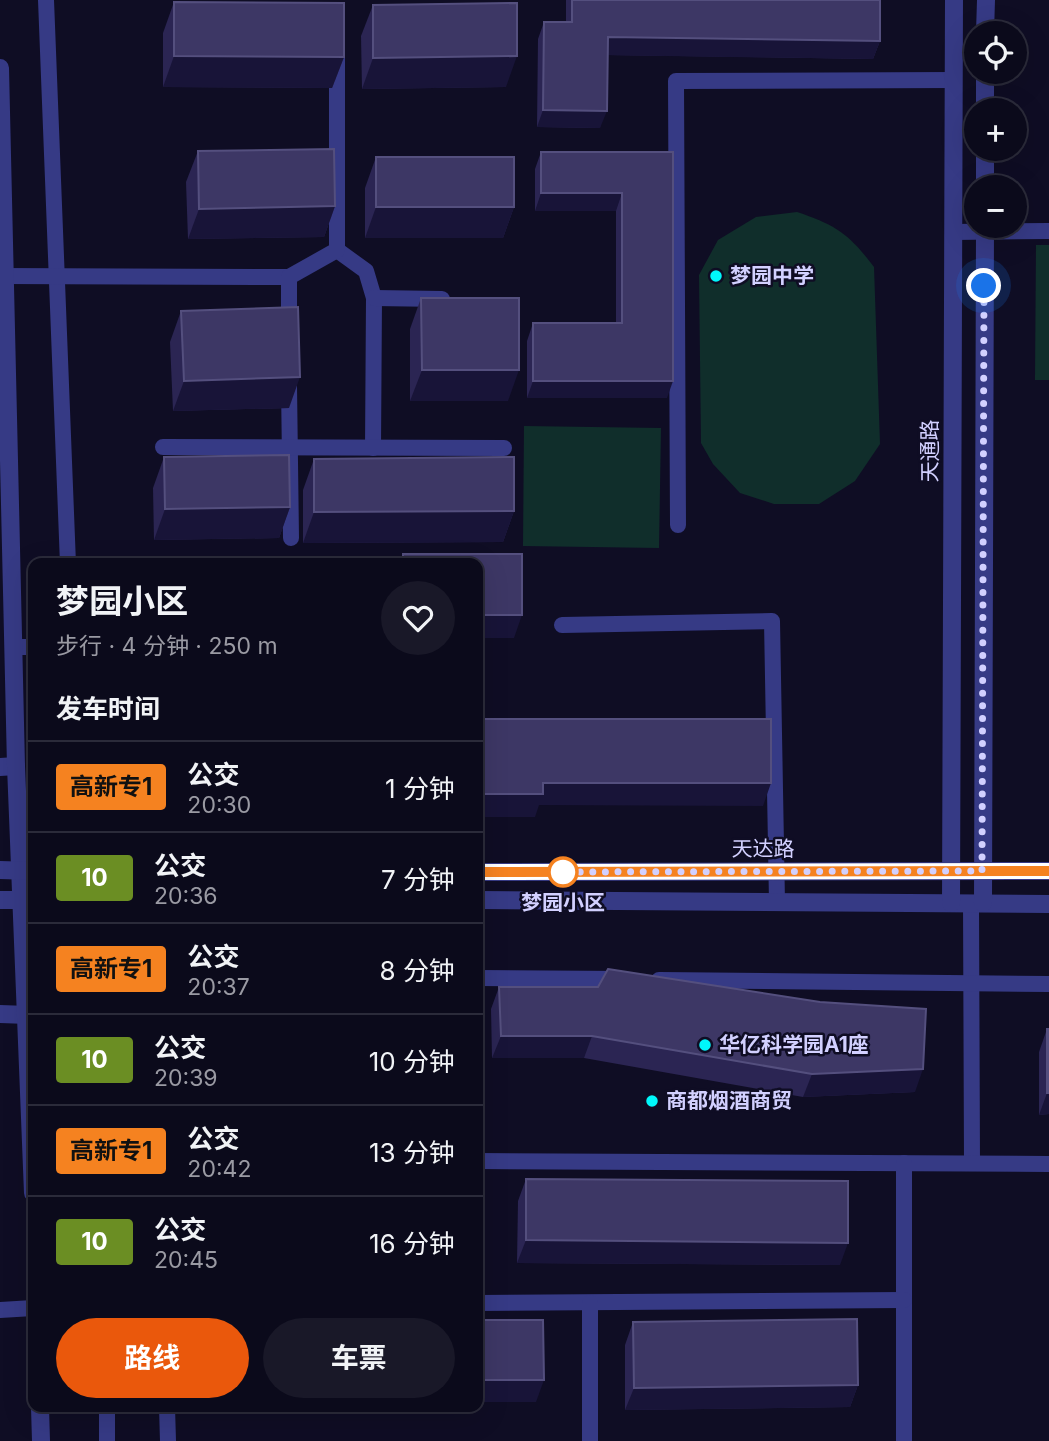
<!DOCTYPE html>
<html lang="zh">
<meta charset="utf-8">
<style>
:root{--surface:#0b0a1b;--page:#191828;--text:#f1f3f6;--muted:#9a9aa3;--line:#2b2b3a;--accent:#ea580c}
body{margin:0;font-family:Inter,"Noto Sans SC",sans-serif;background:var(--page);color:var(--text);height:100vh;display:flex;flex-direction:column;font-size:26px;white-space:nowrap}
*{box-sizing:border-box;margin:0}
p{font-size:23px;color:var(--muted)}
.icon{flex:none;width:38px;height:38px;fill:none;stroke:currentColor;stroke-width:2;stroke-linecap:round;stroke-linejoin:round}
.map{position:relative;flex:1;overflow:hidden}
.panel{position:absolute;left:28px;top:558px;width:455px;height:854px;display:flex;flex-direction:column;background:var(--surface);border-radius:14px;box-shadow:0 7px 28px #0002,0 0 0 2px var(--line)}
.panel>*{flex:none}
.badge{padding:0 14px;border-radius:5px;font-size:24px;line-height:46px}
.tools{position:absolute;left:964px;top:21px;display:grid;gap:14px}
.tools a{display:grid;place-items:center;width:63px;height:63px;border-radius:50%;background:var(--surface);box-shadow:0 7px 28px #0002,0 0 0 2px var(--line);font-size:35px}
.you{position:absolute;width:35px;height:35px;margin:-18px;border:5px solid #fff;border-radius:50%;background:#1a73e8;box-shadow:0 0 0 10px #1a73e833}
.map>.badge{position:absolute;translate:-50% -50%;box-shadow:0 0 0 4px #fff}
h2{padding:0 28px;font-size:26px;line-height:63px}
.round{display:grid;place-items:center;flex:none;width:74px;height:74px;border-radius:37px;background:var(--page)}
.headline{display:flex;align-items:center;justify-content:space-between;height:119px;padding:0 28px}
h1{font-size:33px;font-weight:700;line-height:52px}
.primary-button{display:flex;gap:14px;margin-top:auto;padding:14px 28px}
.primary-button a{flex:1;height:80px;border-radius:42px;background:var(--accent);color:#fff;font-size:28px;font-weight:700;line-height:80px;text-align:center}
.primary-button a+a{background:var(--page);color:var(--text)}
ul{padding:0;list-style:none}
li{display:flex;align-items:center;gap:21px;height:91px;padding:0 28px;border-top:2px solid var(--line)}
li div{flex:1}
li b{display:block;font-size:26px}
li em{font-style:normal}
li .badge{min-width:77px;font-weight:700;text-align:center}
.map>svg:first-child{display:block}
.grass{fill:#102e2b}
.lines{fill:none;stroke-linecap:round;stroke-linejoin:round}
.service{stroke:#363a85;stroke-width:16}
.minor{stroke:#363a85;stroke-width:18}
.tertiary{stroke:#363a85;stroke-width:18}
.wall{fill:#2b2553}
.shaded-wall{fill:#181438}
.building{fill:#3d3765;stroke:#544f7e;stroke-width:2}
.line-casing{stroke:#fff;stroke-width:16}
.line{stroke:#f58220;stroke-width:10}
.walk{stroke:#d2d0ff;stroke-width:7;stroke-dasharray:0 12.6}
.poi-dot{fill:#00f7fb;stroke:#0f0d24;stroke-width:2.5}
.stop-dot{fill:#fff;stroke:#f58220;stroke-width:3.5}
.labels{text-anchor:middle;stroke-width:5;stroke-linejoin:round;paint-order:stroke}
.poi-label{font-size:21px;font-weight:bold;fill:#d2d0ff;stroke:#0f0d24;text-anchor:start}
.street-label{font-size:21px;fill:#d2d0ff;stroke:#0f0d24}
.stop-label{font-size:21px;font-weight:bold;fill:#d2d0ff;stroke:#0f0d24}
</style>
<div class="map">
<svg width="1049" height="1441" viewBox="0 0 1049 1441">
<rect width="100%" height="100%" fill="#0f0d24"/>
<g class="grass">
<path d="M797,212c39,13 52,22 77,55l6,177 -25,37 -36,23h-45l-34,-11 -27,-29 -12,-21 -2,-168 19,-35 38,-23z"/>
<polygon points="1036,245 1049,245 1049,380 1035,380"/>
<polygon points="524,426 661,428 659,548 523,546"/>
</g>
<g class="lines">
<g class="service">
<polyline points="46,0 68,564"/>
<polyline points="953,232 1049,231"/>
<polyline points="337,250 366,271 374,298 373,448"/>
<polyline points="0,276 289,277"/>
<polyline points="374,298 442,299"/>
<polyline points="289,327 289,277 337,250 337,56"/>
<polyline points="289,385 291,538"/>
<polyline points="163,447 504,448"/>
<polyline points="678,525 676,81 954,80"/>
<polyline points="562,625 772,621 777,902"/>
<polyline points="13,647 33,647"/>
<polyline points="971,903 972,1163"/>
<polyline points="478,978 623,979"/>
<polyline points="659,980 1049,984"/>
<polyline points="478,1161 1049,1164"/>
<polyline points="904,1163 904,1441"/>
<polyline points="478,1303 904,1300"/>
<polyline points="590,1303 590,1441"/>
<polyline points="0,1310 33,1308"/>
<polyline points="107,1407 107,1441"/>
<polyline points="167,1407 168,1441"/>
</g>
<g class="minor">
<polyline points="0,767 16,766"/>
<polyline points="0,1014 28,1015"/>
</g>
<g class="tertiary">
<polyline points="985,33 986,0"/>
<polyline points="0,68 16,766 33,1193"/>
<polyline points="985,110 985,72"/>
<polyline points="985,187 985,149"/>
<polyline points="0,870 33,871"/>
<polyline points="478,872 1049,871"/>
<polyline points="0,900 31,900"/>
<polyline points="478,900 1049,904"/>
<polyline points="951,903 954,0"/>
<polyline points="983,903 985,226"/>
<polyline points="40,1407 41,1441"/>
</g>
</g>
<g class="wall">
<polygon points="566,0 880,0 880,41 873,59 608,55 600,128 537,127 538,39 544,22 566,22"/>
<polygon points="174,2 344,57 332,88 163,87 163,33"/>
<polygon points="373,5 506,87 362,89 361,36"/>
<polygon points="198,151 335,206 324,237 188,239 186,182"/>
<polygon points="541,152 673,152 667,398 527,398 527,341 533,323 616,323 616,211 535,211 535,169"/>
<polygon points="376,157 514,207 503,238 365,238 365,188"/>
<polygon points="421,298 508,401 410,401 410,329"/>
<polygon points="181,311 289,408 173,411 170,342"/>
<polygon points="164,457 290,507 279,538 154,540 153,488"/>
<polygon points="314,459 514,511 503,542 303,543 303,490"/>
<polygon points="499,987 915,1092 803,1097 584,1058 492,1058 491,1009"/>
<polygon points="1047,1029 1049,1029 1049,1114 1039,1115 1039,1052"/>
<polygon points="526,1179 840,1265 517,1263 518,1201"/>
<polygon points="633,1322 858,1385 850,1407 625,1410 625,1345"/>
</g>
<g class="shaded-wall">
<polygon points="608,37 880,41 873,59 601,55"/>
<polygon points="174,56 344,57 332,88 163,87"/>
<polygon points="517,56 506,87 362,89 373,58"/>
<polygon points="543,110 607,111 600,128 537,127"/>
<polygon points="541,193 622,193 616,211 535,211"/>
<polygon points="335,206 324,237 188,239 199,209"/>
<polygon points="376,207 514,207 503,238 365,238"/>
<polygon points="422,370 519,370 508,401 410,401"/>
<polygon points="300,377 289,408 173,411 184,381"/>
<polygon points="533,381 673,381 667,398 527,398"/>
<polygon points="290,507 279,538 154,540 165,509"/>
<polygon points="514,511 503,542 303,543 314,512"/>
<polygon points="479,615 522,615 514,638 478,638 478,620"/>
<polygon points="543,783 771,783 763,806 539,805 535,817 478,817 478,794"/>
<polygon points="501,1036 592,1036 584,1058 492,1058"/>
<polygon points="923,1069 915,1092 803,1097 812,1074"/>
<polygon points="1047,1093 1049,1093 1049,1114 1039,1115"/>
<polygon points="526,1240 848,1243 840,1265 517,1263"/>
<polygon points="478,1380 544,1380 536,1402 478,1402"/>
<polygon points="858,1385 850,1407 625,1410 634,1388"/>
</g>
<g class="building">
<polygon points="572,0 880,0 880,41 608,37 607,111 543,110 544,22 572,22"/>
<polygon points="174,2 344,3 344,57 174,56"/>
<polygon points="517,3 517,56 373,58 373,5"/>
<polygon points="334,149 335,206 199,209 198,151"/>
<polygon points="541,152 673,152 673,381 533,381 533,323 622,323 622,193 541,193"/>
<rect x="376" y="157" width="138" height="50"/>
<polygon points="421,298 519,298 519,370 422,370"/>
<polygon points="298,307 300,377 184,381 181,311"/>
<polygon points="289,455 290,507 165,509 164,457"/>
<polygon points="514,457 514,511 314,512 314,459"/>
<polygon points="403,554 522,554 522,615 479,615 479,630 478,632 478,564 403,564"/>
<polygon points="478,719 771,719 771,783 543,783 543,794 478,794"/>
<polygon points="608,969 820,1002 926,1009 923,1069 812,1074 592,1036 501,1036 499,987 598,987"/>
<rect x="1047" y="1029" width="2" height="64"/>
<polygon points="526,1179 848,1181 848,1243 526,1240"/>
<polygon points="857,1319 858,1385 634,1388 633,1322"/>
<polygon points="478,1320 543,1320 544,1380 478,1380"/>
</g>
<g class="lines">
<g class="line-casing">
<polyline id="line" points="478,872 1049,871"/>
</g>
<use href="#line" class="line"/>
<polyline class="walk" points="563,872 559,872 982,871 984,286"/>
</g>
<g class="poi-dot">
<circle cx="716" cy="276" r="7"/>
<circle cx="705" cy="1045" r="7"/>
<circle cx="652" cy="1101" r="7"/>
</g>
<circle class="stop-dot" cx="563" cy="872" r="14"/>
<g class="labels">
<g class="poi-label">
<text x="730" y="283">梦园中学</text>
<text x="719" y="1052">华亿科学园A1座</text>
<text x="666" y="1108">商都烟酒商贸</text>
</g>
<g class="street-label">
<text transform="translate(930 451) rotate(-90)" y="7">天通路</text>
<text x="763" y="856">天达路</text>
</g>
<g class="stop-label">
<text x="563" y="910">梦园小区</text>
</g>
</g>
</svg>
<div class="tools">
<a><svg class="icon" aria-label="locate" viewBox="0 0 24 24"><circle cx="12" cy="12" r="6"/><path d="M12 2v4M12 18v4M2 12h4M18 12h4"/></svg></a>
<a>+</a>
<a>−</a>
</div>
<div class="you" style="left:984px;top:286px"></div>
<section class="panel">
<div class="headline"><div><h1>梦园小区</h1><p>步行 · 4 分钟 · 250 m</p></div><a class="round"><svg class="icon" aria-label="heart" viewBox="0 0 24 24"><path d="M12 20l-8-8c-3-5 5-10 8-4 3-6 11-1 8 4z"/></svg></a></div>
<h2>发车时间</h2>
<ul>
<li><span class="badge" style="background:#f58220;color:#111">高新专1</span><div><b>公交</b><p>20:30</p></div><em>1 分钟</em></li>
<li><span class="badge" style="background:#6b8e23;color:#fff">10</span><div><b>公交</b><p>20:36</p></div><em>7 分钟</em></li>
<li><span class="badge" style="background:#f58220;color:#111">高新专1</span><div><b>公交</b><p>20:37</p></div><em>8 分钟</em></li>
<li><span class="badge" style="background:#6b8e23;color:#fff">10</span><div><b>公交</b><p>20:39</p></div><em>10 分钟</em></li>
<li><span class="badge" style="background:#f58220;color:#111">高新专1</span><div><b>公交</b><p>20:42</p></div><em>13 分钟</em></li>
<li><span class="badge" style="background:#6b8e23;color:#fff">10</span><div><b>公交</b><p>20:45</p></div><em>16 分钟</em></li>
</ul>
<div class="primary-button"><a>路线</a><a>车票</a></div>
</section>
</div>
